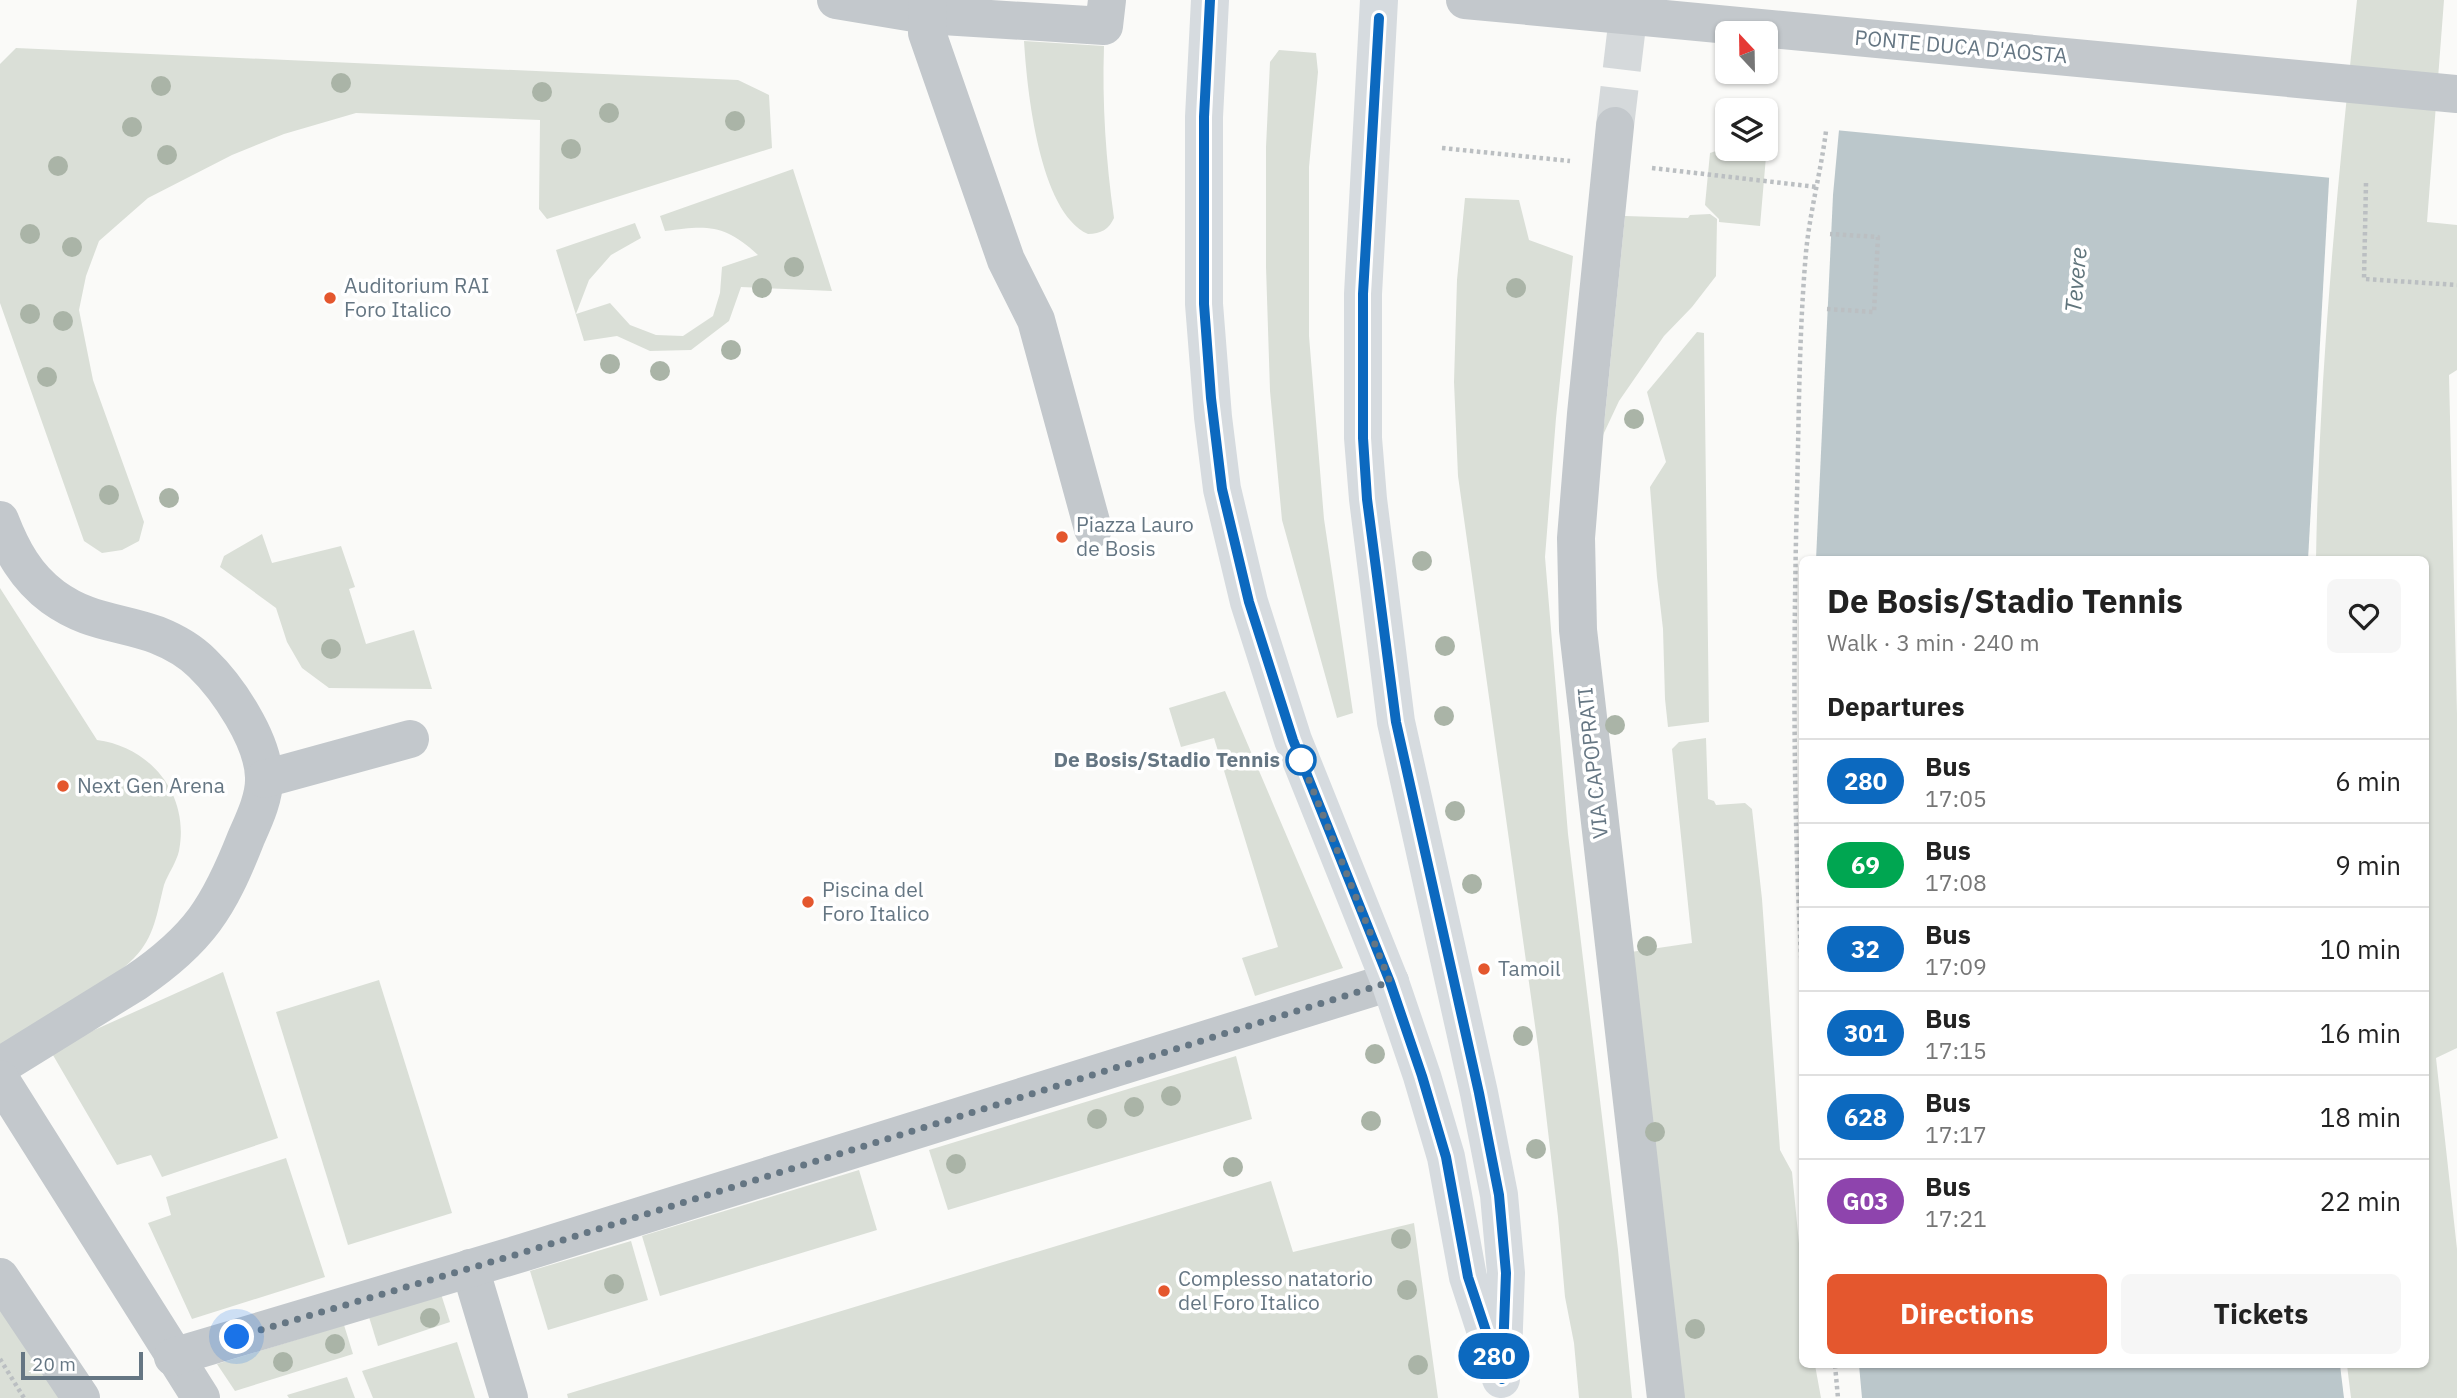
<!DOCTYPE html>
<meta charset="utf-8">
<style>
:root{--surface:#fff;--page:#f6f6f6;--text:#222;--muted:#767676;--line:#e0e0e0;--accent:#e4572e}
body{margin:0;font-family:"IBM Plex Sans",sans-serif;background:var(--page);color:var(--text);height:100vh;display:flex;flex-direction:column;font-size:26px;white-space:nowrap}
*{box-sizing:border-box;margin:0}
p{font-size:23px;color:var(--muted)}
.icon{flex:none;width:38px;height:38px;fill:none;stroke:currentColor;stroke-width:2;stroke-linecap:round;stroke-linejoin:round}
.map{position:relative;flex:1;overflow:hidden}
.details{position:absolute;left:1799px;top:556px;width:630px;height:812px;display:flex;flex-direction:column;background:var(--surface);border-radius:10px;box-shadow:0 2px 5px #0004}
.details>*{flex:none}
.badge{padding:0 14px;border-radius:23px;font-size:24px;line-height:46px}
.needle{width:46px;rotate:338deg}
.fabs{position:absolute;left:1715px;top:21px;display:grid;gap:14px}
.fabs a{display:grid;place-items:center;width:63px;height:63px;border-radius:10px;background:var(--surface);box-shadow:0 2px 5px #0004;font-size:35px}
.scale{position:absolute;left:21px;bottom:18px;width:122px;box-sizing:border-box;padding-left:7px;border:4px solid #657683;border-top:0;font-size:19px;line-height:24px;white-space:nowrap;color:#657683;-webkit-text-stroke:5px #fff;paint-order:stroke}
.you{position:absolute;width:35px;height:35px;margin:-18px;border:5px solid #fff;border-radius:50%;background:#1a73e8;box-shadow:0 0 0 10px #1a73e833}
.map>.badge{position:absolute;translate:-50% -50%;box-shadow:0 0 0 4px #fff}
h2{padding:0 28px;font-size:26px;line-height:63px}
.round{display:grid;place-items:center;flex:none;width:74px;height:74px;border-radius:10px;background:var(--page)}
.headline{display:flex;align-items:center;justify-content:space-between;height:119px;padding:0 28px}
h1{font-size:33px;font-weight:700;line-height:52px}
.action{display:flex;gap:14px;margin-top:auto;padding:14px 28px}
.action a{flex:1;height:80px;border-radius:10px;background:var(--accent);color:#fff;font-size:28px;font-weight:700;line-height:80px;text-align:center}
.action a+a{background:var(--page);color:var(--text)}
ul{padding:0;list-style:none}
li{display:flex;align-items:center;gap:21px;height:84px;padding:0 28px;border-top:2px solid var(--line)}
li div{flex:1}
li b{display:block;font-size:26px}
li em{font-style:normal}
li .badge{min-width:77px;font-weight:700;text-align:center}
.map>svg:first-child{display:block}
.green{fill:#dadfd7}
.water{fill:#bbc7cb}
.pier{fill:#fafaf8}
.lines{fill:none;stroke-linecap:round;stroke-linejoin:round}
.minor-tunnel{stroke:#d5d9db;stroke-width:38;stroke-dasharray:38 19;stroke-linecap:butt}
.path{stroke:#bbbfc2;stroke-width:4.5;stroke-dasharray:3.5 3.5;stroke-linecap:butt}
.minor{stroke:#c3c8cc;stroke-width:38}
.major{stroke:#d6dbdf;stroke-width:38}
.tree{fill:#aab4a7}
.line-casing{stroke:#fff;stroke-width:16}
.line{stroke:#0c69bf;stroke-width:10}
.walk{stroke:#657683;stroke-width:7;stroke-dasharray:0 12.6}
.poi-dot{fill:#e4572e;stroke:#fff;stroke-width:2.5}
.stop-dot{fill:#fff;stroke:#0c69bf;stroke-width:3.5}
.labels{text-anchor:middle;stroke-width:7;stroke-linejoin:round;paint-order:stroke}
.street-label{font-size:21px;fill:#657683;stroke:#fff}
.poi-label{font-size:21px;fill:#657683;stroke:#fff;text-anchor:start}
.stop-label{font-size:21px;font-weight:bold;fill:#657683;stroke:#fff;text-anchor:end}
.water-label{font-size:23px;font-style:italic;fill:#60757c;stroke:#fff}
</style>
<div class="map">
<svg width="2457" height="1398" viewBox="0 0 2457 1398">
<rect width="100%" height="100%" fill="#fafaf8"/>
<g class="green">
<path d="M2357,0h87l-17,222 30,3v145l-8,5 8,339v334l-21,10 21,191v149h-106l-4,-33h79v-805h-110c3,-187 21,-374 41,-560z"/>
<path d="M1024,41l80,5c-2,58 2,115 10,172 -5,11 -13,16 -26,16 -49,-22 -61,-145 -64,-193z"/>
<polygon points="16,48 738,80 769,95 772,148 547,219 539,209 540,120 356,113 284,134 232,155 148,198 99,241 86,276 79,310 93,380 144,522 139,541 122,550 102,553 84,541 0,303 0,64"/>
<polygon points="1279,50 1316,53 1318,72 1309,167 1309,336 1324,519 1353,713 1337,718 1282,520 1270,391 1266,267 1266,147 1270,62"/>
<polygon points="1717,138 1727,140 1727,149 1766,149 1767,145 1760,226 1719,222 1719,219 1705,205 1710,153 1716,151"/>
<path d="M793,169l39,122 -91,-4 -12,34 -38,29 -41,1 -33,-15 -33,5 -28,-91 79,-27 6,15 -30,17 -22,25 -13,34 34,-11 20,22 26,10 27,1 30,-20 7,-23 2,-26 36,-12c-33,-31 -51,-30 -93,-24l-5,-15z"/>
<polygon points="1465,198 1519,200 1529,240 1573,256 1556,418 1545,557 1568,834 1618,1250 1632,1398 1579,1398 1574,1343 1565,1297 1558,1217 1539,1054 1458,476 1454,382 1457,280"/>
<polygon points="1710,214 1717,219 1716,276 1692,307 1664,336 1619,401 1603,435 1625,216 1688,218 1690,215"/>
<polygon points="1697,332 1704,333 1709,722 1668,727 1665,699 1663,629 1657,577 1650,487 1666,462 1647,392"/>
<polygon points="262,534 272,563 341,546 355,587 349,589 366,644 414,630 432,689 329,688 302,668 287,642 276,608 220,567 224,556"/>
<path d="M0,588l97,152c54,7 93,55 82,111 -3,12 -11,23 -15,34 -7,27 -9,52 -30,73 -13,14 -31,23 -48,34 -29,18 -57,36 -86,54z"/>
<polygon points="1225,691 1343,968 1255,996 1242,958 1278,947 1214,738 1181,747 1169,708"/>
<polygon points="1706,738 1708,799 1714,801 1716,805 1745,803 1752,809 1762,899 1780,1150 1792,1172 1802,1274 1802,1365 1815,1365 1821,1398 1673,1398 1624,953 1692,943 1672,749 1679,742"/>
<polygon points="223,972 278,1138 162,1177 151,1155 117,1165 50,1050"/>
<polygon points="379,980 452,1213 348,1245 276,1012"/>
<polygon points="1236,1056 1252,1119 948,1210 929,1150"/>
<polygon points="286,1158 325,1277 192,1319 148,1223 171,1215 166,1197"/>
<polygon points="859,1170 877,1230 660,1296 642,1236"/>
<polygon points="1271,1181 1293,1252 1414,1223 1438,1398 568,1398 567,1394"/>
<polygon points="631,1241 648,1300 548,1330 530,1271"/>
<polygon points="441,1294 450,1322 378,1346 369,1317"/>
<polygon points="0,1304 64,1398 0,1398"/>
<polygon points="344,1325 353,1354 235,1391 217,1364"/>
<polygon points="457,1342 475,1398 373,1398 362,1371"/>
<polygon points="347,1377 355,1398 289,1398 287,1395"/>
</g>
<g class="water">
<polygon points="1851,0 2333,108 2308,560 1816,560 1833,195"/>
<polygon points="1859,1365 2340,1365 2344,1398 1862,1398"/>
</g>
<polygon class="pier" points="1848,0 2348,0 2337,108 2332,178 1835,130"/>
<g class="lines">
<polyline class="minor-tunnel" points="1615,126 1630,0"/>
<g class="path">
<polyline points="1442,148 1570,161"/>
<polyline points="1652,168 1817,187"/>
<polyline points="2366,183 2364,279 2457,285"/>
<polyline points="1827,309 1874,312 1878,237 1830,234"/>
<path d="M1802,973c-9,-159 -9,-318 -5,-478 2,-81 2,-162 9,-243 4,-41 15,-81 20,-121"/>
<polyline points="0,1359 24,1398"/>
<polyline points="1835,1365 1838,1398"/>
</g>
<g class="minor">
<polyline points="836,0 926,15 1104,26 1107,0"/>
<polyline points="928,0 927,33 1006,260 1036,320 1093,529"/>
<polyline points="1465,0 2457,94"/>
<polyline points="1615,126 1586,414 1576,538 1578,630 1666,1398"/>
<path d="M0,520c12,31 26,57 53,77 36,26 65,24 104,38 15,6 33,16 45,28 26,25 61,77 62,114 1,20 -10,43 -18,61 -27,69 -47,101 -110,144l-136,84"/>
<polyline points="264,779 410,739"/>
<polyline points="0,1079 201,1398"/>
<polyline points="470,1268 509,1398"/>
<polyline points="0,1277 81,1398"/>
<polyline points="173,1357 525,1252 1390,982"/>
</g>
<g class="major">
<polyline points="1210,0 1204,117 1204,304 1213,417 1222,489 1249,602 1293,740 1390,982 1422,1076 1446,1157 1468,1277 1501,1379"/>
<polyline points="1379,0 1363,294 1363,438 1368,499 1396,722 1479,1093 1499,1195 1506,1273 1503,1354"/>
</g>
</g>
<g class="tree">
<circle cx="341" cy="83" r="10"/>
<circle cx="161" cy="86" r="10"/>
<circle cx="542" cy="92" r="10"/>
<circle cx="609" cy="113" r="10"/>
<circle cx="735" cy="121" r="10"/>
<circle cx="132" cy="127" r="10"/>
<circle cx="571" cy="149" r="10"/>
<circle cx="167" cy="155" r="10"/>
<circle cx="58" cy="166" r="10"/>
<circle cx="30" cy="234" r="10"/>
<circle cx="72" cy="247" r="10"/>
<circle cx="794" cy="267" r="10"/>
<circle cx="762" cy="288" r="10"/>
<circle cx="1516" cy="288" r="10"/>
<circle cx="30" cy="314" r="10"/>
<circle cx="63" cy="321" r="10"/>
<circle cx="731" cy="350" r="10"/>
<circle cx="610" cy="364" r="10"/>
<circle cx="660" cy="371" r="10"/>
<circle cx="47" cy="377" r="10"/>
<circle cx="1634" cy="419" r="10"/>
<circle cx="109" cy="495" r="10"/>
<circle cx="169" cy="498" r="10"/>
<circle cx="1422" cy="561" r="10"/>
<circle cx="1445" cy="646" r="10"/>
<circle cx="331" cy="649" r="10"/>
<circle cx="1444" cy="716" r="10"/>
<circle cx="1615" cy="725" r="10"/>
<circle cx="1455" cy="811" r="10"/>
<circle cx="1472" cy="884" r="10"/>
<circle cx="1647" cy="946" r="10"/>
<circle cx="1523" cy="1036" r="10"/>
<circle cx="1375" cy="1054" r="10"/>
<circle cx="1171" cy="1096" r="10"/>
<circle cx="1134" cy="1107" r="10"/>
<circle cx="1097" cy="1119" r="10"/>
<circle cx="1371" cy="1121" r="10"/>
<circle cx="1655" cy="1132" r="10"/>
<circle cx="1536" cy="1149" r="10"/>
<circle cx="956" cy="1164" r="10"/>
<circle cx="1233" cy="1167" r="10"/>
<circle cx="1401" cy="1239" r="10"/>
<circle cx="614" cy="1284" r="10"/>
<circle cx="1407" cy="1290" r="10"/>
<circle cx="430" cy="1318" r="10"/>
<circle cx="1695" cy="1329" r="10"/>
<circle cx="335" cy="1344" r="10"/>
<circle cx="283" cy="1362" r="10"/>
<circle cx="1418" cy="1365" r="10"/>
</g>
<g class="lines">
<g class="line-casing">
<polyline id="line" points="1210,0 1204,117 1204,304 1211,398 1222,489 1249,602 1293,740 1390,982 1422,1076 1446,1157 1468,1277 1502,1379 1506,1273 1499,1195 1479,1093 1396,722 1367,499 1363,438 1363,294 1379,18"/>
</g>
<use href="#line" class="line"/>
<polyline class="walk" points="237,1337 525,1252 1390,982 1301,760"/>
</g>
<g class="poi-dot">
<circle cx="330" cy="298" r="7"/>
<circle cx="1062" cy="537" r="7"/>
<circle cx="63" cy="786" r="7"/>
<circle cx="808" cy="902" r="7"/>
<circle cx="1484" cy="969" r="7"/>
<circle cx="1164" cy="1291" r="7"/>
</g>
<circle class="stop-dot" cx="1301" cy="760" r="14"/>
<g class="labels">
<g class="street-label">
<text transform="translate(1961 47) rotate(5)" y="7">PONTE DUCA D'AOSTA</text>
<text transform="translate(1593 763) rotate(-96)" y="7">VIA CAPOPRATI</text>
</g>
<g class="poi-label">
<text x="344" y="293">Auditorium RAI<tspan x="344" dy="24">Foro Italico</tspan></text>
<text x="1076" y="532">Piazza Lauro<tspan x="1076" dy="24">de Bosis</tspan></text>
<text x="77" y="793">Next Gen Arena</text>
<text x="822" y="897">Piscina del<tspan x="822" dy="24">Foro Italico</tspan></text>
<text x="1498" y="976">Tamoil</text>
<text x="1178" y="1286">Complesso natatorio<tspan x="1178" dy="24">del Foro Italico</tspan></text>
</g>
<g class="stop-label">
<text x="1280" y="767">De Bosis/Stadio Tennis</text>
</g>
<g class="water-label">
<text transform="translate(2076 280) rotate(-85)" y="8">Tevere</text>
</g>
</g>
</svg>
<div class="fabs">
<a><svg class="needle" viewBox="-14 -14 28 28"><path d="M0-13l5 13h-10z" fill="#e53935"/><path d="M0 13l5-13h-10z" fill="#767676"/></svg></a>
<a><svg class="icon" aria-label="layers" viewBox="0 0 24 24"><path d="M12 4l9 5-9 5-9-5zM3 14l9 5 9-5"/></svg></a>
</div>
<div class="scale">20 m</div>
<div class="you" style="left:237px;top:1337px"></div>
<b class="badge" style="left:1494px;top:1356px;background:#0c69bf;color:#fff">280</b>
<section class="details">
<div class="headline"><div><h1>De Bosis/Stadio Tennis</h1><p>Walk · 3 min · 240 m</p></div><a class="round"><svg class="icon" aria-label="heart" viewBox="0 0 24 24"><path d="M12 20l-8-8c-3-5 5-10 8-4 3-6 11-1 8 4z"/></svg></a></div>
<h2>Departures</h2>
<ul>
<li><span class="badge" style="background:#0c69bf;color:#fff">280</span><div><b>Bus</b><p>17:05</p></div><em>6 min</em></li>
<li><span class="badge" style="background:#00a651;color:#fff">69</span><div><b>Bus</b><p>17:08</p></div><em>9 min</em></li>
<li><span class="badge" style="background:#0c69bf;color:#fff">32</span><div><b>Bus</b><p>17:09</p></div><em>10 min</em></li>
<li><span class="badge" style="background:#0c69bf;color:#fff">301</span><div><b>Bus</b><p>17:15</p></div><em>16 min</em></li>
<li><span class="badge" style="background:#0c69bf;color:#fff">628</span><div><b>Bus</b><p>17:17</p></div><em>18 min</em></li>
<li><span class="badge" style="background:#8e44ad;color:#fff">G03</span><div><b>Bus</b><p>17:21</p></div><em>22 min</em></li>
</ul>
<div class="action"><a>Directions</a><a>Tickets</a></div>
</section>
</div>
